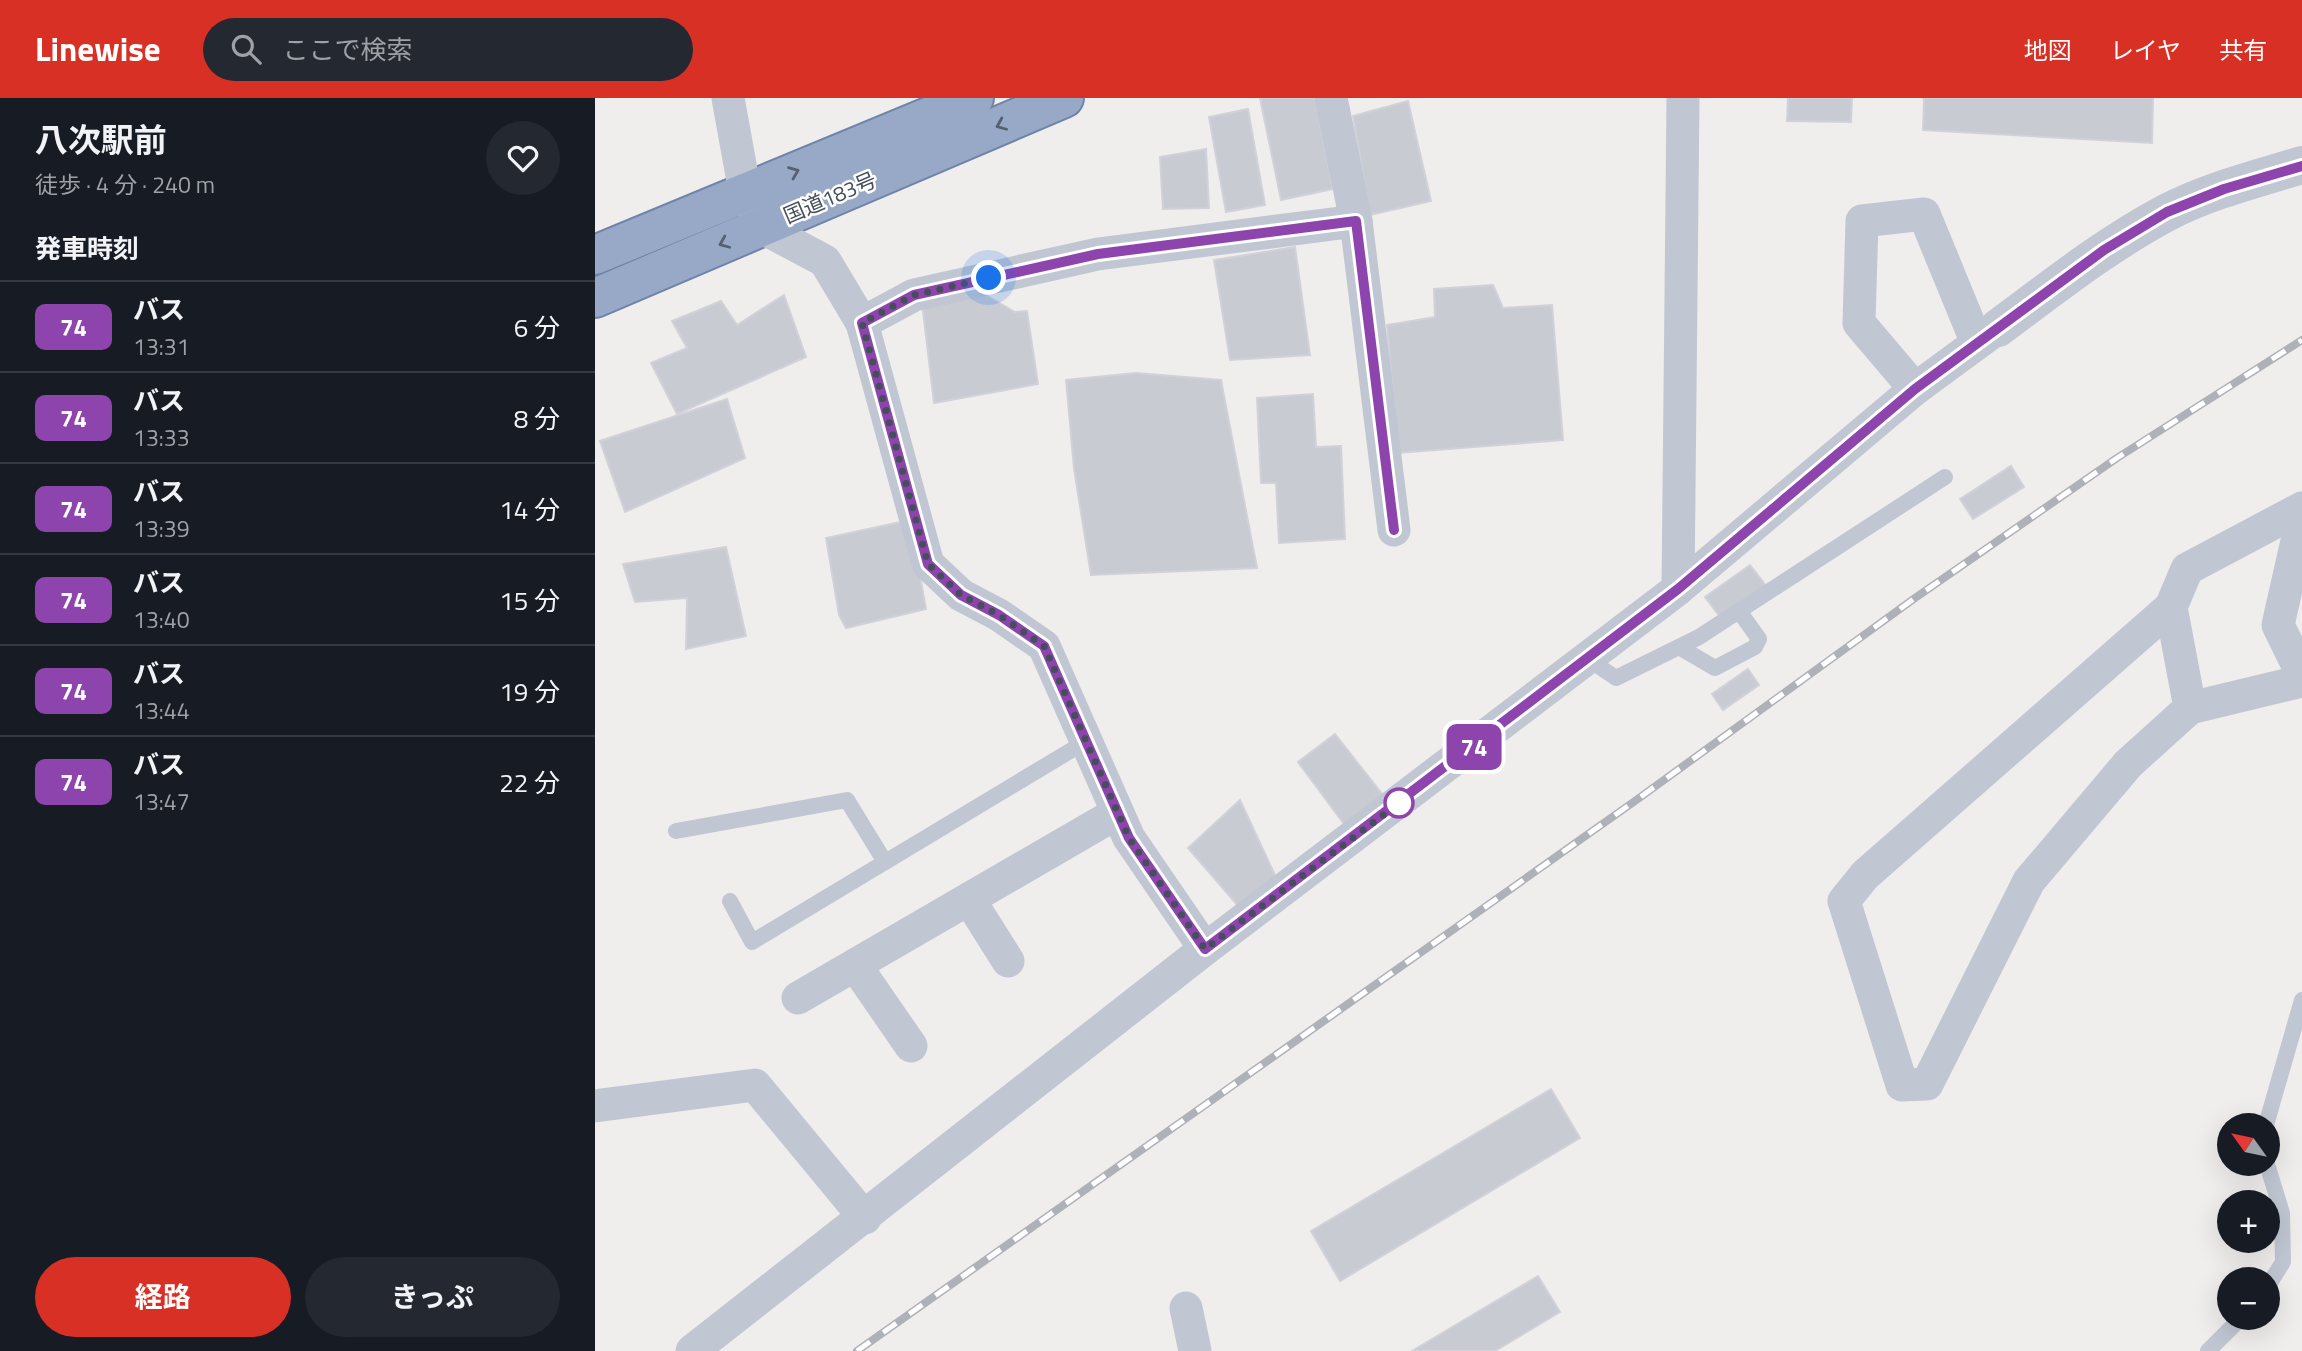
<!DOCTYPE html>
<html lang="ja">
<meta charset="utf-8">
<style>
:root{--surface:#171b24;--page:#242831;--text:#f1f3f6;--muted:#9ea1a6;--line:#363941;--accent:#d93025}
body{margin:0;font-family:"Titillium Web","Noto Sans JP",sans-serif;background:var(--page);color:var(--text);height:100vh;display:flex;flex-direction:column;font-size:26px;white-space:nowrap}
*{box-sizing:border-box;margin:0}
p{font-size:23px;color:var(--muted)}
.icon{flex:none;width:38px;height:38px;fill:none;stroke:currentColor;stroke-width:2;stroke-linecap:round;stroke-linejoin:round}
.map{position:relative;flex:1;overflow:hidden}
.details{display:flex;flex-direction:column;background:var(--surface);width:595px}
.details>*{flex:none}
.badge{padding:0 14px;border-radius:10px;font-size:24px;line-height:46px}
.needle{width:46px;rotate:303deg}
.fabs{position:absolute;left:1622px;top:1015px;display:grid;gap:14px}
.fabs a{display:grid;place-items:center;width:63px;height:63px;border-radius:50%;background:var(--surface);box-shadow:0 7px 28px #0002;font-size:35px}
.you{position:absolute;width:35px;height:35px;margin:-18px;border:5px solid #fff;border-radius:50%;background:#1a73e8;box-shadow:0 0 0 10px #1a73e833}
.map>.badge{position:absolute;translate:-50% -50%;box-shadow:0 0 0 4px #fff}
h2{padding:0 35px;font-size:26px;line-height:63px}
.round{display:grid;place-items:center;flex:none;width:74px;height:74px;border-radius:37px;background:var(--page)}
.summary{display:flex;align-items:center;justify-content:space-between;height:119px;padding:0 35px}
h1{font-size:33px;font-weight:700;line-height:52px}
.action{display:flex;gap:14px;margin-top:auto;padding:14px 35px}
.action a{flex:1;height:80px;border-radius:42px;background:var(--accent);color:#fff;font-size:28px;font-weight:700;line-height:80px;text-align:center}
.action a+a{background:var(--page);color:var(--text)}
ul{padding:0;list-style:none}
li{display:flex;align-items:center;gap:21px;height:91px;padding:0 35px;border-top:2px solid var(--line)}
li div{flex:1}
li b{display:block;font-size:26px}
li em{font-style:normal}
li .badge{min-width:77px;font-weight:700;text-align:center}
header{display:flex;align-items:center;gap:42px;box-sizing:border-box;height:98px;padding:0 35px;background:var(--accent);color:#fff}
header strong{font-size:33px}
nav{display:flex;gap:38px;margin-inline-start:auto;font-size:24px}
.search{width:490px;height:63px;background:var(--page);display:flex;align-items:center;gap:18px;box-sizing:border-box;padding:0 24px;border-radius:38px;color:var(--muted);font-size:26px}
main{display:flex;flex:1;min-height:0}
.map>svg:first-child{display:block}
.building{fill:#c9cbd3;stroke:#d1d2d9;stroke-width:2}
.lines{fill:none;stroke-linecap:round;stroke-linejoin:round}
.trunk-casing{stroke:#6e84a9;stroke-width:42}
.service{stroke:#c0c7d3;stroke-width:16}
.minor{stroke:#c0c7d3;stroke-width:33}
.tertiary{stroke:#c0c7d3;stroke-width:38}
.trunk{stroke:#97a9c6;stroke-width:38}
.rail-casing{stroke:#afb1b8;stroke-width:8}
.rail{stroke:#fff;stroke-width:5;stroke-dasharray:16;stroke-linecap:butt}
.oneway{stroke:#556070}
.line-casing{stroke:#fff;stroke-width:16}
.line{stroke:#8e44ad;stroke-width:10}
.walk{stroke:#454e5b;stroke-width:7;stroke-dasharray:0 12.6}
.stop-dot{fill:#fff;stroke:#8e44ad;stroke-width:3.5}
.labels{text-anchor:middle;stroke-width:5;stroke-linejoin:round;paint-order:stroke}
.street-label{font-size:21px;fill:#454e5b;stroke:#fff}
</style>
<header>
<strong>Linewise</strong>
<div class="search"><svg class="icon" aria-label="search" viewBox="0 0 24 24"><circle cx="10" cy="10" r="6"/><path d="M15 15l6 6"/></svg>ここで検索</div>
<nav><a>地図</a><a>レイヤ</a><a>共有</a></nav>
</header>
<main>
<section class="details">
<div class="summary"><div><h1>八次駅前</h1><p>徒歩 · 4 分 · 240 m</p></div><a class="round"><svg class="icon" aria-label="heart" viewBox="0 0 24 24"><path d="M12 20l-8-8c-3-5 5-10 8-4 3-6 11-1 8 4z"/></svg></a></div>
<h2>発車時刻</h2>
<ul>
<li><span class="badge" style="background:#8e44ad;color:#fff">74</span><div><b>バス</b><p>13:31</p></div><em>6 分</em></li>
<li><span class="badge" style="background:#8e44ad;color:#fff">74</span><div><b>バス</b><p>13:33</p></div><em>8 分</em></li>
<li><span class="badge" style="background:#8e44ad;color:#fff">74</span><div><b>バス</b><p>13:39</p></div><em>14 分</em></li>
<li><span class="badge" style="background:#8e44ad;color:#fff">74</span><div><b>バス</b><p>13:40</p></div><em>15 分</em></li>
<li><span class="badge" style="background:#8e44ad;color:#fff">74</span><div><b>バス</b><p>13:44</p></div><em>19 分</em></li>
<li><span class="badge" style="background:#8e44ad;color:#fff">74</span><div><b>バス</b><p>13:47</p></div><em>22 分</em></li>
</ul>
<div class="action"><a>経路</a><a>きっぷ</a></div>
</section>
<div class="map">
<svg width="1707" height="1253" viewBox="0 0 1707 1253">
<rect width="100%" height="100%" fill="#f0eded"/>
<g class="building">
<polygon points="665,0 720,0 738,91 686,102"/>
<polygon points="1193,0 1257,0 1256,24 1192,23"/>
<polygon points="1329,0 1558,0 1557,45 1328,32"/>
<polygon points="813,3 836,103 775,117 758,18"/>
<polygon points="653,11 670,107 631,114 614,19"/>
<polygon points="611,51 614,110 568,111 565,59"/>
<polygon points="700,149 715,257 635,262 619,162"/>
<polygon points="898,187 908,210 957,207 968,342 803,355 792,227 840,219 839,191"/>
<polygon points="189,197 211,259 82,316 56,265 92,250 77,223 126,203 142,227"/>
<polygon points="391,197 420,214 432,213 443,286 339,305 327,205"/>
<polygon points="541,275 626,282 662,470 496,477 479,371 471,282"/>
<polygon points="718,296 721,349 746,348 750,441 684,445 681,385 666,385 662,300"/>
<polygon points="132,301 150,360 30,414 5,343"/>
<polygon points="1416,368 1429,389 1378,421 1365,401"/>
<polygon points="315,422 331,511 251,530 244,517 231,440"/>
<polygon points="131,449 151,538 91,551 92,500 40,504 28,466"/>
<polygon points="1155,467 1175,493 1128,523 1110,499"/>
<polygon points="1153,571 1164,587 1128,612 1117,596"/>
<polygon points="740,636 791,701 755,734 703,664"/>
<polygon points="645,702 686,790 650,816 593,750"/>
<polygon points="956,991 985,1040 745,1183 716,1133"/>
<polygon points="943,1178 965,1214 900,1253 817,1253"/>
</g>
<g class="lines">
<g class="trunk-casing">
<g id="trunk">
<polyline points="0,157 379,0"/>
<polyline points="0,200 469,0"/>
</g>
</g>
<g class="service">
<polyline points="1084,549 1120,570 1160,549 1164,541 1144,513"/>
<polyline points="993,561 1021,580 1104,539 1350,379"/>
<polyline points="81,733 252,702 290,764"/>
<polyline points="135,803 157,844 490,644"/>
<polyline points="1671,1027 1707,902"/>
<polyline points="1672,1066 1687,1115 1688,1164 1673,1188"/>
<polyline points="1613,1253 1646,1220"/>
</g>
<g class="minor">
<polyline points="133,0 150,94 166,129 230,163 267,225 333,466 366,497 404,517 449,548 534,740 610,851"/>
<polyline points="736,0 761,123"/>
<polyline points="267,225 319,197 503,156 761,123 799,432"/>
<polyline points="1320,291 1264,225 1267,123 1329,116 1382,245"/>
<polyline points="1707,421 1683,527 1707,576"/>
<polyline points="1083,491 1088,0"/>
<polyline points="1576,509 1592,471 1707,410"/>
<polyline points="1595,610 1533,666 1434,783 1332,986 1307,987 1249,803 1270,777 1576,509 1595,610 1707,583"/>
<polyline points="374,801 413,863"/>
<polyline points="260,867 316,948"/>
<polyline points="203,900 522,715"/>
<polyline points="0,1008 160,987 270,1120"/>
<polyline points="591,1210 600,1253"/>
<polyline points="97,1253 610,851 1083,491 1320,291 1403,230"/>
</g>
<path class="tertiary" d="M1403,230c54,-40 108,-83 168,-115 42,-22 90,-34 136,-48"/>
<use href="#trunk" class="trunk"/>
<g class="rail-casing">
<polyline id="rail" points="262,1253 1040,703 1320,500 1522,360 1707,242"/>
</g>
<use href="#rail" class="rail"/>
</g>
<defs><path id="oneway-chevron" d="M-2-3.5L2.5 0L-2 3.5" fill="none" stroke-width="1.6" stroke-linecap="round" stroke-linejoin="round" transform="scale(1.75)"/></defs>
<g class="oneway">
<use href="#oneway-chevron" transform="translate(406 27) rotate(157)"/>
<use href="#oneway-chevron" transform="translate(199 74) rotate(-22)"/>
<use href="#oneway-chevron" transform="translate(129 145) rotate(157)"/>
</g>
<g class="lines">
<g class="line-casing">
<polyline id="line" points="799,432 761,123 503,156 319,197 267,225 333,466 366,497 404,517 449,548 534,740 610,851 1083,491 1320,291 1509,152 1572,114 1629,91 1707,68"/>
</g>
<use href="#line" class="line"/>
<polyline class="walk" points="394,180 319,197 267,225 333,466 366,497 404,517 449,548 534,740 610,851 804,705"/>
</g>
<circle class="stop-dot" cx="804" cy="705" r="14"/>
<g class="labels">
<g class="street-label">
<text transform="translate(235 100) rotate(-23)" y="7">国道183号</text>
</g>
</g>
</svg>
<div class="fabs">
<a><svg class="needle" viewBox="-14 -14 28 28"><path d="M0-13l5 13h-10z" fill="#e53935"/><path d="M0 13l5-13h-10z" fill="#9ea1a6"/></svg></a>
<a>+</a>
<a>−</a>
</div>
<div class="you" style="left:394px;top:180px"></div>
<b class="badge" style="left:879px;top:649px;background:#8e44ad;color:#fff">74</b>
</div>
</main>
